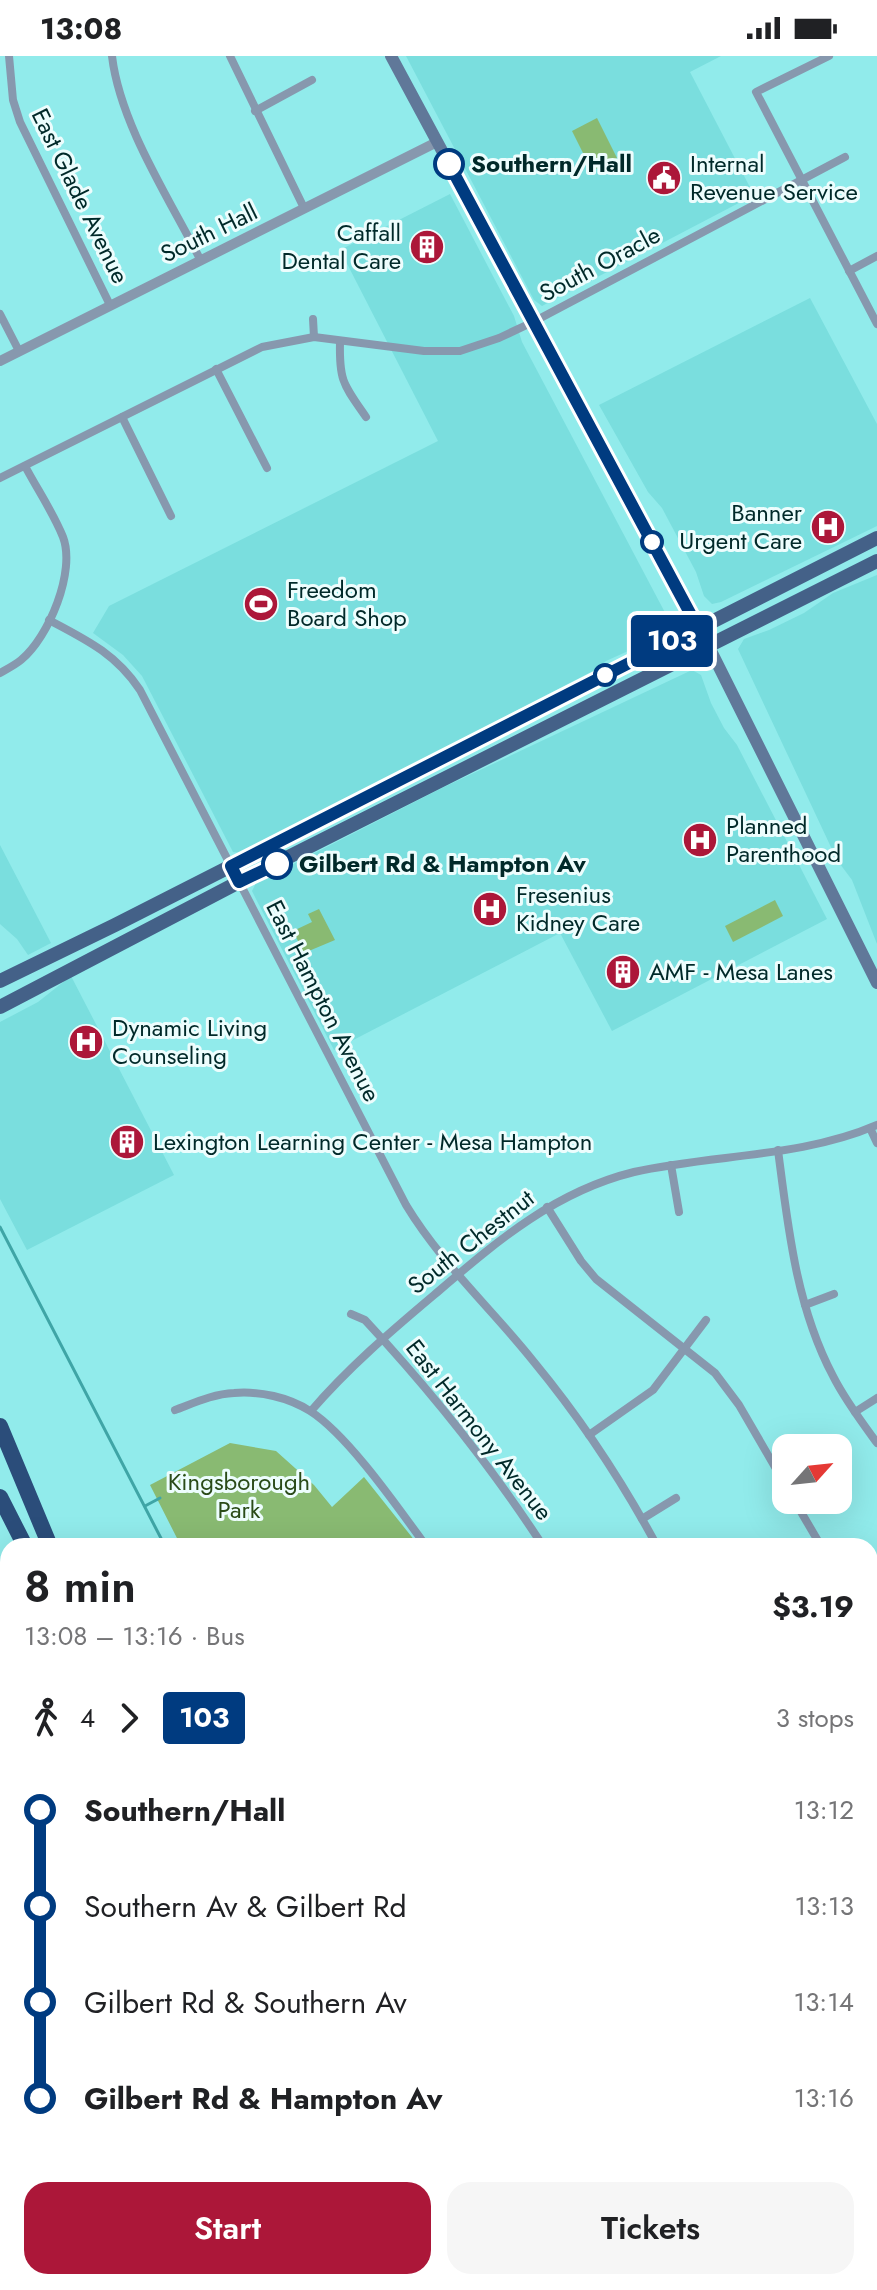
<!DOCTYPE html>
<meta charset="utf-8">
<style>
:root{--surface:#fff;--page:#f6f6f6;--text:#202124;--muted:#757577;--accent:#ac1739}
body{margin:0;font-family:Jost,sans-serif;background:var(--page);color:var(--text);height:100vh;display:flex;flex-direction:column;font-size:30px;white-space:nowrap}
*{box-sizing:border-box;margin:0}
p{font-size:26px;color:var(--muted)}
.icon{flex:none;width:44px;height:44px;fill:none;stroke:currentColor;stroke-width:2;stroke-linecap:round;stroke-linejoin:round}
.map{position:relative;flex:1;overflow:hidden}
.details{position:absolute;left:0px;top:1482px;width:878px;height:752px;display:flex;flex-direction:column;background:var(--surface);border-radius:24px 24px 0 0;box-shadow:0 8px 32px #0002}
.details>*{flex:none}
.badge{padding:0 16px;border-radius:6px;font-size:28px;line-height:52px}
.needle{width:52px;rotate:63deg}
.buttons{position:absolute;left:772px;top:1378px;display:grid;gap:16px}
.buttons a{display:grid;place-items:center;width:80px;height:80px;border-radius:16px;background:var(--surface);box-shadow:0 8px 32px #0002;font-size:40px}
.map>.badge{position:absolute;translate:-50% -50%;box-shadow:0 0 0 4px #fff}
.legs{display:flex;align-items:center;gap:12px;height:88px;padding:0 24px;font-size:26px}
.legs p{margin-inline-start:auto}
.headline{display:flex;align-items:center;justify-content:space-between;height:136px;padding:0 24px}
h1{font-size:44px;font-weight:600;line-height:60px}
.primary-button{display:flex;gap:16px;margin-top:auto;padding:16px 24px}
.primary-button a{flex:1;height:92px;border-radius:24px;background:var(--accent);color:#fff;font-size:32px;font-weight:600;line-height:92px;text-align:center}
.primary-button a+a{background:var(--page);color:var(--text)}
ul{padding:0 24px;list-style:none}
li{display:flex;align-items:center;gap:28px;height:96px;font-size:30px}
li i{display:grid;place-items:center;width:12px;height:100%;margin:0 10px;background:currentColor}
li i::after{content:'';width:20px;height:20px;margin:-10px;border:6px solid;border-radius:50%;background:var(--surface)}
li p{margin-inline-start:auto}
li:first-child i{background:linear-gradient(#0000 50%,currentColor 0)}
li:last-child i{background:linear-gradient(currentColor 50%,#0000 0)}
.status{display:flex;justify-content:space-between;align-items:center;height:56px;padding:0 40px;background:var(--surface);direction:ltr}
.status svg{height:22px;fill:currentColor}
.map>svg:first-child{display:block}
.built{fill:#7adede}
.green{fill:#89ba72}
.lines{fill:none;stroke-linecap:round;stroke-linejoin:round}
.stream{stroke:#3fa5a6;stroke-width:3}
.minor{stroke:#8798ae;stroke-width:8}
.tertiary{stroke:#8798ae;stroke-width:10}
.secondary{stroke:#607899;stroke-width:12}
.primary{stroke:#446188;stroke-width:14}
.motorway{stroke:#2b4d7a;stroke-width:16}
.line-1-casing{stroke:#fff;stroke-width:18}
.line-1{stroke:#003b80;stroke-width:12}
.stop-1-dot{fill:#fff;stroke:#003b80;stroke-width:4}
.labels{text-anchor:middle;stroke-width:6;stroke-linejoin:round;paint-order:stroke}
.stop-label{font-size:24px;font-weight:bold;fill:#002929;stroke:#edfdfd;text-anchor:start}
.poi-label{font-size:24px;fill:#002929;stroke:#edfdfd;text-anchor:start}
.street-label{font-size:24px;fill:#002929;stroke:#edfdfd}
.park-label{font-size:24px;fill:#2a4b18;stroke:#edfdfd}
</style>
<div class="status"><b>13:08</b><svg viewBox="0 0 49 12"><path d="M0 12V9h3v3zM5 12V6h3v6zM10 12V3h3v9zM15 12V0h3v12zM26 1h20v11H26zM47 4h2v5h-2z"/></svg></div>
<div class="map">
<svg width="877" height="2234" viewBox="0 0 877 2234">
<rect width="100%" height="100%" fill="#91ebeb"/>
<g class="built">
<polygon points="406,0 721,0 690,16 754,139 542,250 534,244"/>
<polygon points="450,138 514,260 522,286 670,566 670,574 666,578 606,605 593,615 241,797 233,796 142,620 123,599 93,577 109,550 438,385 340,194"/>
<polygon points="810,242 877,368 877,470 721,546 712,548 704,540 696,516 662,452 648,436 599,349"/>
<polygon points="877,519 877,888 852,824 837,804 738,593 744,583 769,574 804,557 833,537"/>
<polygon points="692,614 701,619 711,647 724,672 737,689 827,863 612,975 560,877 334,994 257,845 252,835 256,827 442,732"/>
<polygon points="0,789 51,887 28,899 17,883 0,868"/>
<polygon points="71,920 174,1119 27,1194 0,1143 0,966 38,946"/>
</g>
<g class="green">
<polygon points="597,62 617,102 592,115 572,75"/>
<polygon points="775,844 783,860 733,886 725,870"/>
<polygon points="319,853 335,884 304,897 293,875 312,866 308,858"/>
<polygon points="230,1387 276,1395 314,1429 332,1451 364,1421 419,1490 181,1490 150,1429"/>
</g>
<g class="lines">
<g class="stream">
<polyline points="0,1171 165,1490"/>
<polyline points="145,1450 160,1442"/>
<polyline points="544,2226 548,2234"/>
</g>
<g class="minor">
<polyline points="9,0 13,44 20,66 110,249"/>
<path d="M112,0c8,68 57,142 88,203"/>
<polyline points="230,0 304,152"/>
<polyline points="829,0 756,36 877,268"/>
<polyline points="255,55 312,24"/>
<polyline points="849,215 877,200"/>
<polyline points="0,258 19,295"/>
<polyline points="313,263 314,281"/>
<path d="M340,286c-1,40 4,43 26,75"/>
<polyline points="216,313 267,412"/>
<polyline points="122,361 171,460"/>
<polyline points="0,422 262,291 314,281 424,295 460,295 499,282 533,266 845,101"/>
<path d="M49,564c38,20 67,34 91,70l266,515c35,58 86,104 128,157 47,57 88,119 123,184"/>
<path d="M0,617c7,-4 15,-8 21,-13 28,-23 55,-89 42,-123 -10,-25 -26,-48 -38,-71"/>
<polyline points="870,1072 877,1087"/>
<path d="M778,1094c10,77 18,156 55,226 12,24 28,45 44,67"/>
<polyline points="671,1109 679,1156"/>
<polyline points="547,1151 581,1205 596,1223 715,1317 739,1349 786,1430"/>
<polyline points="805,1249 834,1238"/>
<path d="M351,1258l14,6c65,70 126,146 178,226"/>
<path d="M175,1354c19,-7 38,-16 59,-17 26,-2 54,4 76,18 38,24 89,98 116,135"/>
<path d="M311,1355c37,-43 79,-79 123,-116 61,-52 119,-103 200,-123 79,-18 167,-14 243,-47"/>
<polyline points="855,1356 877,1342"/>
<polyline points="589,1379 653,1334 706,1264"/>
<polyline points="794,1444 821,1490"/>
<polyline points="642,1463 676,1442"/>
<polyline points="870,1575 877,1587"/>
<polyline points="0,1763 8,1779"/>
<polyline points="870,1845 877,1860"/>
<polyline points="0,1972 8,1967"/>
<polyline points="870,2117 877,2139"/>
<polyline points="0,2136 8,2133"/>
<polyline points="236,2226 240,2234"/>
<polyline points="620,2226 624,2234"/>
<polyline points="806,2226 808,2234"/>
</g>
<g class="tertiary">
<polyline points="0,305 437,86"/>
<polyline points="870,1655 877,1649"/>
<polyline points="0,2060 8,2055"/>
</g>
<polyline class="secondary" points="391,0 709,591 877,927"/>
<g class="primary">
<polyline points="0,925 115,869 877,482"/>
<polyline points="0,951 239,826 877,505"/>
</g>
<g class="motorway">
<polyline points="0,1370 50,1490"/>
<polyline points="0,1441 25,1490"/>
<polyline points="0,1526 8,1541"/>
<polyline points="0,1560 8,1574"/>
<polyline points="362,2226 366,2234"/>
<polyline points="407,2226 411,2234"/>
</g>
</g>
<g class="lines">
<g class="line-1-casing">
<polyline id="line-1" points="277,808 239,826 231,810 698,572 449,108"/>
</g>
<use href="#line-1" class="line-1"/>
</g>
<defs>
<g id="civic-disc" transform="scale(1.8)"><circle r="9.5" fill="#ac1739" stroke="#edfdfd"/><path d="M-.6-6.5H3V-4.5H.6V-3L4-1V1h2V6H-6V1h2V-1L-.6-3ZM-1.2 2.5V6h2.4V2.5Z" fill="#fff"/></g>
<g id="building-disc" transform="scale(1.8)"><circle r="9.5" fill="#ac1739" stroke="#edfdfd"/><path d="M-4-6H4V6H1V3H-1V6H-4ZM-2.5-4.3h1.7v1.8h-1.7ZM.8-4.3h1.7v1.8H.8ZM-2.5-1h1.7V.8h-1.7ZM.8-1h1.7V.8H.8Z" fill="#fff"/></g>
<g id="hospital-disc" transform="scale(1.8)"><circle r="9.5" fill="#ac1739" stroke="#edfdfd"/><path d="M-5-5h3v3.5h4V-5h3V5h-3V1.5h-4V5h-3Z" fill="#fff"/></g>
<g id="stadium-disc" transform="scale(1.8)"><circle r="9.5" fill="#ac1739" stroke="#edfdfd"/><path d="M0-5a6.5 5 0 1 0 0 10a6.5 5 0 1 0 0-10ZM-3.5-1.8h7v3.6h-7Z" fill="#fff"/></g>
</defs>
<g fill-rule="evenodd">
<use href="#civic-disc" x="664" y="122"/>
<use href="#building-disc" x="427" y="191"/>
<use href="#hospital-disc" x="828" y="471"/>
<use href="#stadium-disc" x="261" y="548"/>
<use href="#hospital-disc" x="700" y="784"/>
<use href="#hospital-disc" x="490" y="853"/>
<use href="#building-disc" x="623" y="916"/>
<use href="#hospital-disc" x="86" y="986"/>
<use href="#building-disc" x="127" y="1086"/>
</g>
<g class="stop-1-dot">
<circle cx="449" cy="108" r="14"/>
<circle cx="652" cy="486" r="10"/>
<circle cx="605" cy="619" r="10"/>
<circle cx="277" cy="808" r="14"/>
</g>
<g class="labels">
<g class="stop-label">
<text x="471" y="116">Southern/Hall</text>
<text x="299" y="816">Gilbert Rd &amp; Hampton Av</text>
</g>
<g class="poi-label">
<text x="690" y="116">Internal<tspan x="690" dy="28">Revenue Service</tspan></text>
<text x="401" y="185" text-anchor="end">Caffall<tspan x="401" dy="28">Dental Care</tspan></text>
<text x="802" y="465" text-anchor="end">Banner<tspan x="802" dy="28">Urgent Care</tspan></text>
<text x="287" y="542">Freedom<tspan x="287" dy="28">Board Shop</tspan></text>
<text x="726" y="778">Planned<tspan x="726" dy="28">Parenthood</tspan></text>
<text x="516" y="847">Fresenius<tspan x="516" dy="28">Kidney Care</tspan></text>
<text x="649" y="924">AMF - Mesa Lanes</text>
<text x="112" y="980">Dynamic Living<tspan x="112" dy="28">Counseling</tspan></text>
<text x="153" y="1094">Lexington Learning Center - Mesa Hampton</text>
</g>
<g class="street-label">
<text transform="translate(80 140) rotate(64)" y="8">East Glade Avenue</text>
<text transform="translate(209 177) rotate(-26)" y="8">South Hall</text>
<text transform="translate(600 208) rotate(-28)" y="8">South Oracle</text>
<text transform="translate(323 945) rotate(63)" y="8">East Hampton Avenue</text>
<text transform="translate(471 1186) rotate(-38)" y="8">South Chestnut</text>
<text transform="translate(479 1374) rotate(52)" y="8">East Harmony Avenue</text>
</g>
<g class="park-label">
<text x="239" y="1434">Kingsborough<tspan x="239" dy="28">Park</tspan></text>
</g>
</g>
</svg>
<div class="buttons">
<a><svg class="needle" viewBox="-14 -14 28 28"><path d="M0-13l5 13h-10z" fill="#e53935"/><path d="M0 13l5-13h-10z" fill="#757577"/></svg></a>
</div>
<b class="badge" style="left:672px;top:585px;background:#003b80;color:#fff">103</b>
<section class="details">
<div class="headline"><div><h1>8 min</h1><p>13:08 – 13:16 · Bus</p></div><b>$3.19</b></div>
<div class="legs"><svg class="icon" aria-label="walk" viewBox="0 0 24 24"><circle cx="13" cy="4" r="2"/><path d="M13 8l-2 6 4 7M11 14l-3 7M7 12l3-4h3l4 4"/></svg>4<svg class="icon" aria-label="forward" viewBox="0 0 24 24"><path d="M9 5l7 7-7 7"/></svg><b class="badge" style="background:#003b80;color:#fff">103</b><p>3 stops</p></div>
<ul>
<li><i style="color:#003b80"></i><b>Southern/Hall</b><p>13:12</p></li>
<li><i style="color:#003b80"></i><span>Southern Av &amp; Gilbert Rd</span><p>13:13</p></li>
<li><i style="color:#003b80"></i><span>Gilbert Rd &amp; Southern Av</span><p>13:14</p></li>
<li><i style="color:#003b80"></i><b>Gilbert Rd &amp; Hampton Av</b><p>13:16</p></li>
</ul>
<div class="primary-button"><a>Start</a><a>Tickets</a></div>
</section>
</div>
